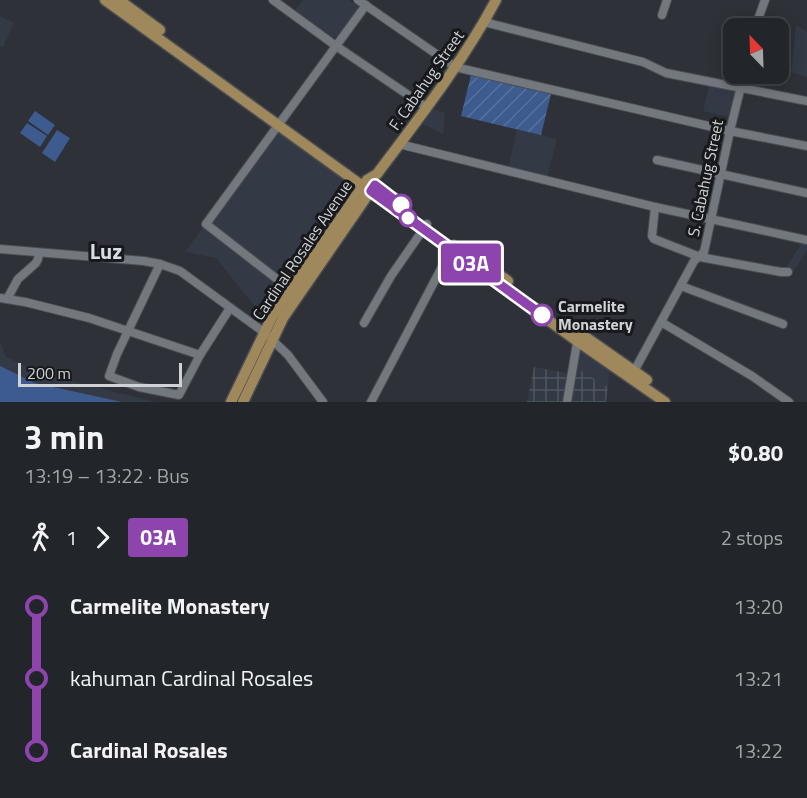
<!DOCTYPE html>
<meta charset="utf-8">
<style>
:root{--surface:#222529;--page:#2a2d31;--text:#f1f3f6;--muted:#a2a5a8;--line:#3f4246}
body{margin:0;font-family:"Titillium Web",sans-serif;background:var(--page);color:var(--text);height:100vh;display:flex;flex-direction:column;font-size:22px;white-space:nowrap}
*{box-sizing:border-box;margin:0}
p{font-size:20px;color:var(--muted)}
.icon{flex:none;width:33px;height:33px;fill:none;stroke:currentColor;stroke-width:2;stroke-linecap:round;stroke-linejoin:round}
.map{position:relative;height:402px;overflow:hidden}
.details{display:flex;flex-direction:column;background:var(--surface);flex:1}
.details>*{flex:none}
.badge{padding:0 12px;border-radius:4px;font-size:21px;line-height:39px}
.needle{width:39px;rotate:337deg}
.buttons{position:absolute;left:723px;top:18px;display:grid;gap:12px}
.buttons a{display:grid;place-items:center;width:66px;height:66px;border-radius:12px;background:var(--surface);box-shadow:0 3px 15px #0003,0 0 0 2px var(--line);font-size:30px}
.scale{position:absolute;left:18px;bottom:15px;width:164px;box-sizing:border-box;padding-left:6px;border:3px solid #d0d2d5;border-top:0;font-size:16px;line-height:21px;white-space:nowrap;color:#d0d2d5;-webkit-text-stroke:4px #18191c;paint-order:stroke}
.map>.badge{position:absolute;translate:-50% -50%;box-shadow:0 0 0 3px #fff}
.legs{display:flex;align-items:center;gap:9px;height:66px;padding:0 24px;font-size:20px}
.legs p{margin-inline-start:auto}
.head{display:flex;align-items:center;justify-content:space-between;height:102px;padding:0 24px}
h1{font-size:33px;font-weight:700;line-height:45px}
ul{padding:0 24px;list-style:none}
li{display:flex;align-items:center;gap:21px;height:72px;font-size:22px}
li i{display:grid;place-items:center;width:9px;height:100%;margin:0 8px;background:currentColor}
li i::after{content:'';width:15px;height:15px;margin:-8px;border:4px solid;border-radius:50%;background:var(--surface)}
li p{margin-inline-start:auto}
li:first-child i{background:linear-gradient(#0000 50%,currentColor 0)}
li:last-child i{background:linear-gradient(currentColor 50%,#0000 0)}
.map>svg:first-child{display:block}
.built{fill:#343a45}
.industrial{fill:url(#industrial-grid)}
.grass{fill:#3d5b8f}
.garden{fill:url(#garden-furrows)}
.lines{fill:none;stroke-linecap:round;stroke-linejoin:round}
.minor-casing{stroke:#4a4d51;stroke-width:10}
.major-casing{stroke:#4a4d51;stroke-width:13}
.minor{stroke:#73777e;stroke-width:8}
.major{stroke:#9f885c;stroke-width:10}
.line-1-casing{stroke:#fff;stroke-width:14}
.line-1{stroke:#8e44ad;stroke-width:9}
.stop-1-dot{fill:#fff;stroke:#8e44ad;stroke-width:3}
.labels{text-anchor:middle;stroke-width:6;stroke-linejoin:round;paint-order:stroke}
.street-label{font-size:16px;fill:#d0d2d5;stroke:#18191c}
.stop-label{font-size:16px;font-weight:bold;fill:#d0d2d5;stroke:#18191c;text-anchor:start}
.district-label{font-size:22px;font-weight:bold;fill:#d9dde5;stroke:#18191c}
</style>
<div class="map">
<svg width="807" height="402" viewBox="0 0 807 402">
<defs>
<pattern id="industrial-grid" width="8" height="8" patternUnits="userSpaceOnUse" patternTransform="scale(1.5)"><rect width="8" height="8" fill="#343a45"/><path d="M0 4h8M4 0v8" fill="none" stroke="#50565f"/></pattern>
<pattern id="garden-furrows" width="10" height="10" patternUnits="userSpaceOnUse" patternTransform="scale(1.5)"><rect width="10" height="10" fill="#3d5b8f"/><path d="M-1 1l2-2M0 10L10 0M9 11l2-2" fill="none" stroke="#58729e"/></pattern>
</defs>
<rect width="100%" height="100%" fill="#2e3137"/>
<g class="built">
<polygon points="303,0 349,0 360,8 339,36 329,37 294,11"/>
<polygon points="0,16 14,23 3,47 0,46"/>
<polygon points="796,25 807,32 807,77 791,72"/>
<polygon points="709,85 735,89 729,117 703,111"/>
<polygon points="433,109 445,113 443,134 423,124"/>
<polygon points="277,127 353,185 352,190 264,318 216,258 185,252"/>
<polygon points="517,129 557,139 547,178 508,169"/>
<polygon points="803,241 807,244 807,250 792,274 785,269"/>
<polygon points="0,342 6,357 43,374 156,402 0,402"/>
<polygon points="580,347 610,366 608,387 576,368"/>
</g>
<g class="industrial">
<polygon points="534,367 567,373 562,402 527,402"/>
<polygon points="576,368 608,387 606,402 570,402"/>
</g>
<g class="grass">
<polygon points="35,111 55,125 48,135 28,121"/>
<polygon points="27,123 47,136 40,147 20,133"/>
<polygon points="57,130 70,138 55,162 42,153"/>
<polygon points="0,366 35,383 122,402 0,402"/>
</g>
<polygon class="garden" points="471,75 551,94 541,135 461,116"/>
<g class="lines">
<g class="minor-casing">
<g id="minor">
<polyline points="273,0 336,46 426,107"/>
<polyline points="358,0 455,67 730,131 807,146"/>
<polyline points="662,15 667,0"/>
<polyline points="484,22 643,62 666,73 807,101"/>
<polyline points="755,28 765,0"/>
<polyline points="399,144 655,207 807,240"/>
<polyline points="657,160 807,193"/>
<polyline points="655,207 652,236 654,239 700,257 781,272 788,272"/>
<polyline points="0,249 144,261 160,264 180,271 265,333 288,355 323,402"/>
<polyline points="160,264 117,354 109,376 139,387 179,395 200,355 230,308"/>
<polyline points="681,286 783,324"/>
<polyline points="291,290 206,224 366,5"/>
<polyline points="0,298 25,302 89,318 200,355"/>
<polyline points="7,299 18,279 36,263 38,259 39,253"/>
<polyline points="661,322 752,376 789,402"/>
<polyline points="364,323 391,276 427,224"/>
<polyline points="632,375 694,261 704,252 730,131 744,74"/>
<polyline points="371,402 454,244"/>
<polyline points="567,402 578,337"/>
</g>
</g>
<g class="major-casing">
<g id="major">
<polyline points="105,0 577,341 665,402"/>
<polyline points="119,0 160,30"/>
<polyline points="474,257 508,281"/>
<polyline points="567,324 647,380"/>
<path d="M231,402l41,-85 95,-137 10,-6c42,-56 86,-112 119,-174"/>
<polyline points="243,402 283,318 374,186"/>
</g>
</g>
<use href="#minor" class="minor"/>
<use href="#major" class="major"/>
</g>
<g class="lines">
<g class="line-1-casing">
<polyline id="line-1" points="401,205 375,185 371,191 542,315"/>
</g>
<use href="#line-1" class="line-1"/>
</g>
<g class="stop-1-dot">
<circle cx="401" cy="205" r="10"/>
<circle cx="408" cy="218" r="8"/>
<circle cx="542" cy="315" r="10"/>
</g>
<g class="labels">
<g class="street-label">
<text transform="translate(426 80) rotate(-55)" y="6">F. Cabahug Street</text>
<text transform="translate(705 178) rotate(-78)" y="6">S. Cabahug Street</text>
<text transform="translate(302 250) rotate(-56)" y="6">Cardinal Rosales Avenue</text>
</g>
<g class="stop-label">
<text x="558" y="312">Carmelite<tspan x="558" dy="18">Monastery</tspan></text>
</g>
<g class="district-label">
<text x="106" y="259">Luz</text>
</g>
</g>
</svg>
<div class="buttons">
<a><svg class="needle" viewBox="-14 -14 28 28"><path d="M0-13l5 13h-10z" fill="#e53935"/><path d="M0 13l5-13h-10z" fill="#a2a5a8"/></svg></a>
</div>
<div class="scale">200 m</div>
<b class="badge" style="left:471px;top:263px;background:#8e44ad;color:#fff">03A</b>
</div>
<section class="details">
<div class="head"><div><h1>3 min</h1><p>13:19 – 13:22 · Bus</p></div><b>$0.80</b></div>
<div class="legs"><svg class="icon" aria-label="walk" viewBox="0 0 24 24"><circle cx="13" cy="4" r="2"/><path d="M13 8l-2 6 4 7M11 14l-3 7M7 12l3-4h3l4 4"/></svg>1<svg class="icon" aria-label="forward" viewBox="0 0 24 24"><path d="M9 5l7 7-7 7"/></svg><b class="badge" style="background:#8e44ad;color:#fff">03A</b><p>2 stops</p></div>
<ul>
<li><i style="color:#8e44ad"></i><b>Carmelite Monastery</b><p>13:20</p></li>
<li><i style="color:#8e44ad"></i><span>kahuman Cardinal Rosales</span><p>13:21</p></li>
<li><i style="color:#8e44ad"></i><b>Cardinal Rosales</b><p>13:22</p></li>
</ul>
</section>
